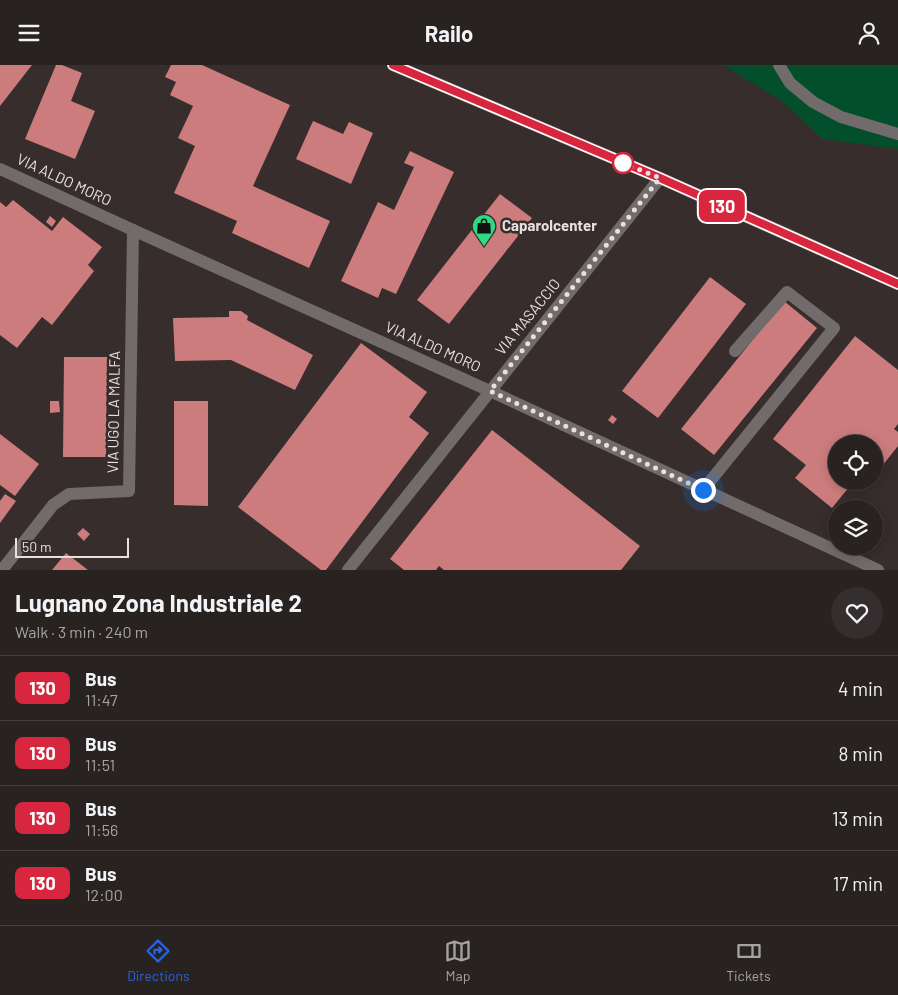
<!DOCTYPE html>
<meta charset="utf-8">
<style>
:root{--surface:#282221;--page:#342f2e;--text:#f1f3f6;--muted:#a5a4a5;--line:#443f3f;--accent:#2563eb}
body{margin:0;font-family:Barlow,sans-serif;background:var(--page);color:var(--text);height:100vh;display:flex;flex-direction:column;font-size:19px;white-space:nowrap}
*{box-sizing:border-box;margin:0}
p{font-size:16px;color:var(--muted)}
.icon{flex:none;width:28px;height:28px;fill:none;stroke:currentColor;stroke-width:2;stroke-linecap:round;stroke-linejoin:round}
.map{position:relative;height:505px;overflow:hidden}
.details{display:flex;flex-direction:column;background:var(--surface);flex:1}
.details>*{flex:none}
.badge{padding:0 10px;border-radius:8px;font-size:18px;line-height:32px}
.tools{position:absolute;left:828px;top:370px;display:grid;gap:10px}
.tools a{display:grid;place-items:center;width:55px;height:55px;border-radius:50%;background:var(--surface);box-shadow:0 2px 12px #0003,0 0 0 1px var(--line);font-size:25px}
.scale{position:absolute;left:15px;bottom:12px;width:114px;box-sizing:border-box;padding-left:5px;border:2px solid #e7e0e0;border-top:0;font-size:14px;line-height:18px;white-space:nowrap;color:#e7e0e0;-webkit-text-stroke:4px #362d2c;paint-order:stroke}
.you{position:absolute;width:25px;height:25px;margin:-12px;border:4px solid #fff;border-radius:50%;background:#1a73e8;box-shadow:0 0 0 8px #1a73e833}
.map>.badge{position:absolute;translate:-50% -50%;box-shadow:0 0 0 2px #fff}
.round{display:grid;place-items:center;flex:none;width:52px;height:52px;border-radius:26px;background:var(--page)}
.head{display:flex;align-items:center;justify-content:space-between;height:85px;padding:0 15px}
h1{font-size:24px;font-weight:700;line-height:38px}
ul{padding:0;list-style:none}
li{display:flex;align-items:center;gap:15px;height:65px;padding:0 15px;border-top:1px solid var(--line)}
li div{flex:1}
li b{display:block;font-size:19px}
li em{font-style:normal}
li .badge{min-width:55px;font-weight:700;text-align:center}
header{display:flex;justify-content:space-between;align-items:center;height:65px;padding:0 15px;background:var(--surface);font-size:22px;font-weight:700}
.menu{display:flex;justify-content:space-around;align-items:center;height:70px;border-top:1px solid var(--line);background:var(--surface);font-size:14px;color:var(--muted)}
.menu a{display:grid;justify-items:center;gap:2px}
.menu .active{color:var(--accent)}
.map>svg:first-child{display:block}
.green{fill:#034f2b}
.building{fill:#cc7c7c}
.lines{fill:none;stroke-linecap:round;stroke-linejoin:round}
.minor{stroke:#716b6b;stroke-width:12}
.major{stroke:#b1a7a6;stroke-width:12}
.line-casing{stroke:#fff;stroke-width:11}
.line{stroke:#d7263d;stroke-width:8}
.walk{stroke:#e7e0e0;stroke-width:5;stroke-dasharray:0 9}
.stop-dot{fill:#fff;stroke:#d7263d;stroke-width:2.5}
.labels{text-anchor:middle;stroke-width:5;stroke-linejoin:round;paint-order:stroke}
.street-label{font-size:15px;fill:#e7e0e0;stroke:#362d2c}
.poi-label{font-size:15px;font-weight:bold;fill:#e7e0e0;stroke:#362d2c;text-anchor:start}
</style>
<header><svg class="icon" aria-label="menu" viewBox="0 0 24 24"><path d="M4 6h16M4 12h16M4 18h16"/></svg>Railo<svg class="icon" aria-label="person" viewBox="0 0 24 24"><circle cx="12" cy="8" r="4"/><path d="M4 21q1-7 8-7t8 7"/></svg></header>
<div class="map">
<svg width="898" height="505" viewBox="0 0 898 505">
<rect width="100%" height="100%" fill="#362d2c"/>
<polygon class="green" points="723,0 898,0 898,84 822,74 782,36"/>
<g class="building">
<polygon points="0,0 32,0 0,41"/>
<polygon points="56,0 62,0 82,8 71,36 95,46 75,94 25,74"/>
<polygon points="171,0 202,0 290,40 253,121 330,156 309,203 232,168 237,156 174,128 195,81 178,73 193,41 170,30 176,17 165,12"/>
<polygon points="313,56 343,69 349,57 373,68 351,119 296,94"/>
<polygon points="410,86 454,107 396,229 382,223 378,233 341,216 378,137 394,145 414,102 404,98"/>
<polygon points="500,129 532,153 449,259 417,235"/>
<polygon points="13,135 52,166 63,152 102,182 88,200 94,206 52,260 42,252 17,283 0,270 0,137 6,142"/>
<polygon points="50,151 56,156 52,162 46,157"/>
<polygon points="710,212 746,239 658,353 622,326"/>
<polygon points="784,236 817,263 714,390 681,364"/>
<polygon points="229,246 241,246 248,251 247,255 313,290 295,325 231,295 175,296 173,253 229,252"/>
<polygon points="855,271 898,305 898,359 894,364 898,367 898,381 874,411 874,379 836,379 836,416 854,416 832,443 795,413 806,400 773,374"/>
<polygon points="361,278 427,327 409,352 429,368 326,505 321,505 238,442"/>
<polygon points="64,292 107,292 106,392 63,392"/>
<polygon points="50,336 59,336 60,347 50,348"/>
<polygon points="174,336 208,336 208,441 174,440"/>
<polygon points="612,350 617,354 613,359 608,355"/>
<polygon points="492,365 640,481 621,505 444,505 439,501 436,505 404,505 390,494"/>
<polygon points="0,369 39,399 15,431 0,420"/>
<polygon points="5,429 16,436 0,458 0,436"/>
<polygon points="83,463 90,469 84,476 77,469"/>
<polygon points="66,488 88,505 52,505"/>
</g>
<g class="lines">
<g class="minor">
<polyline points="779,0 790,18 813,37 841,52 898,69"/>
<polyline points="0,104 133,165 490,326 878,505"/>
<polyline points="703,425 834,263 787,227 735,286"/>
<polyline points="2,505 53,440 69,429 129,426 133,165"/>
<polyline points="348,505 660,113"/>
</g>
<polyline class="major" points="393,0 660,113 898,219"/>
</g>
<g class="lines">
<g class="line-casing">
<polyline id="line" points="393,0 660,113 898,219"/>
</g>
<use href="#line" class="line"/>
<polyline class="walk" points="623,98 660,113 490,326 703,425"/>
</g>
<defs>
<g id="shop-pin" transform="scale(1.25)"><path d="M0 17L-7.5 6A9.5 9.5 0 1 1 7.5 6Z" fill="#2fd883" stroke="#362d2c"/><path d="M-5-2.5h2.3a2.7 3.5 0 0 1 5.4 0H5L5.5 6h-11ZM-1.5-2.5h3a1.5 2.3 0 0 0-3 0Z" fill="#111"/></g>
</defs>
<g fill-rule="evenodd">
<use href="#shop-pin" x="484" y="161"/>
</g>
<circle class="stop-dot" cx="623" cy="98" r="10"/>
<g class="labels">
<g class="street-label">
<text transform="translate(64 115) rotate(25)" y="5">VIA ALDO MORO</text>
<text transform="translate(528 252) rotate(-51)" y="5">VIA MASACCIO</text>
<text transform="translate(433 282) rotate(24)" y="5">VIA ALDO MORO</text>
<text transform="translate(114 347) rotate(-89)" y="5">VIA UGO LA MALFA</text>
</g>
<g class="poi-label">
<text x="502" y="166">Caparolcenter</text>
</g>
</g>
</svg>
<div class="tools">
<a><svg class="icon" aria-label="locate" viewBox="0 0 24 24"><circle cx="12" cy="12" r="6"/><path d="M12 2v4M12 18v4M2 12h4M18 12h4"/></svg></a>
<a><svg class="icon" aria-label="layers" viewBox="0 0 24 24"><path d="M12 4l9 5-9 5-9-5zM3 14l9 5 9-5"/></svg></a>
</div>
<div class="scale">50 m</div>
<div class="you" style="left:703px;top:425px"></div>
<b class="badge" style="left:722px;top:141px;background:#d7263d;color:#fff">130</b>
</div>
<section class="details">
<div class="head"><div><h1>Lugnano Zona Industriale 2</h1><p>Walk · 3 min · 240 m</p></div><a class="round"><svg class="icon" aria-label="heart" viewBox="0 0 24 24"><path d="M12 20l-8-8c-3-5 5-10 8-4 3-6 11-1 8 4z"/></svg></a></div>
<ul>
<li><span class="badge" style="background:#d7263d;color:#fff">130</span><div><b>Bus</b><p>11:47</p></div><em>4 min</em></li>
<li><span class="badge" style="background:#d7263d;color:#fff">130</span><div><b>Bus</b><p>11:51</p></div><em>8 min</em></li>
<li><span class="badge" style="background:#d7263d;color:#fff">130</span><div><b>Bus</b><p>11:56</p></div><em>13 min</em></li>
<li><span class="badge" style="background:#d7263d;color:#fff">130</span><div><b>Bus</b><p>12:00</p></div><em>17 min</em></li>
</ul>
</section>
<nav class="menu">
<a class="active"><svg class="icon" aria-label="directions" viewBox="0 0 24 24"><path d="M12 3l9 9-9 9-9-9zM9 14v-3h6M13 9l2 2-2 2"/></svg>Directions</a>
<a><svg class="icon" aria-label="map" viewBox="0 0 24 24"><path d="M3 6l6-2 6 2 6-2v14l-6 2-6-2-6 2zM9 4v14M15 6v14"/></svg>Map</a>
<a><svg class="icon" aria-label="tickets" viewBox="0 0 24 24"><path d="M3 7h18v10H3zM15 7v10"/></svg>Tickets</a>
</nav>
